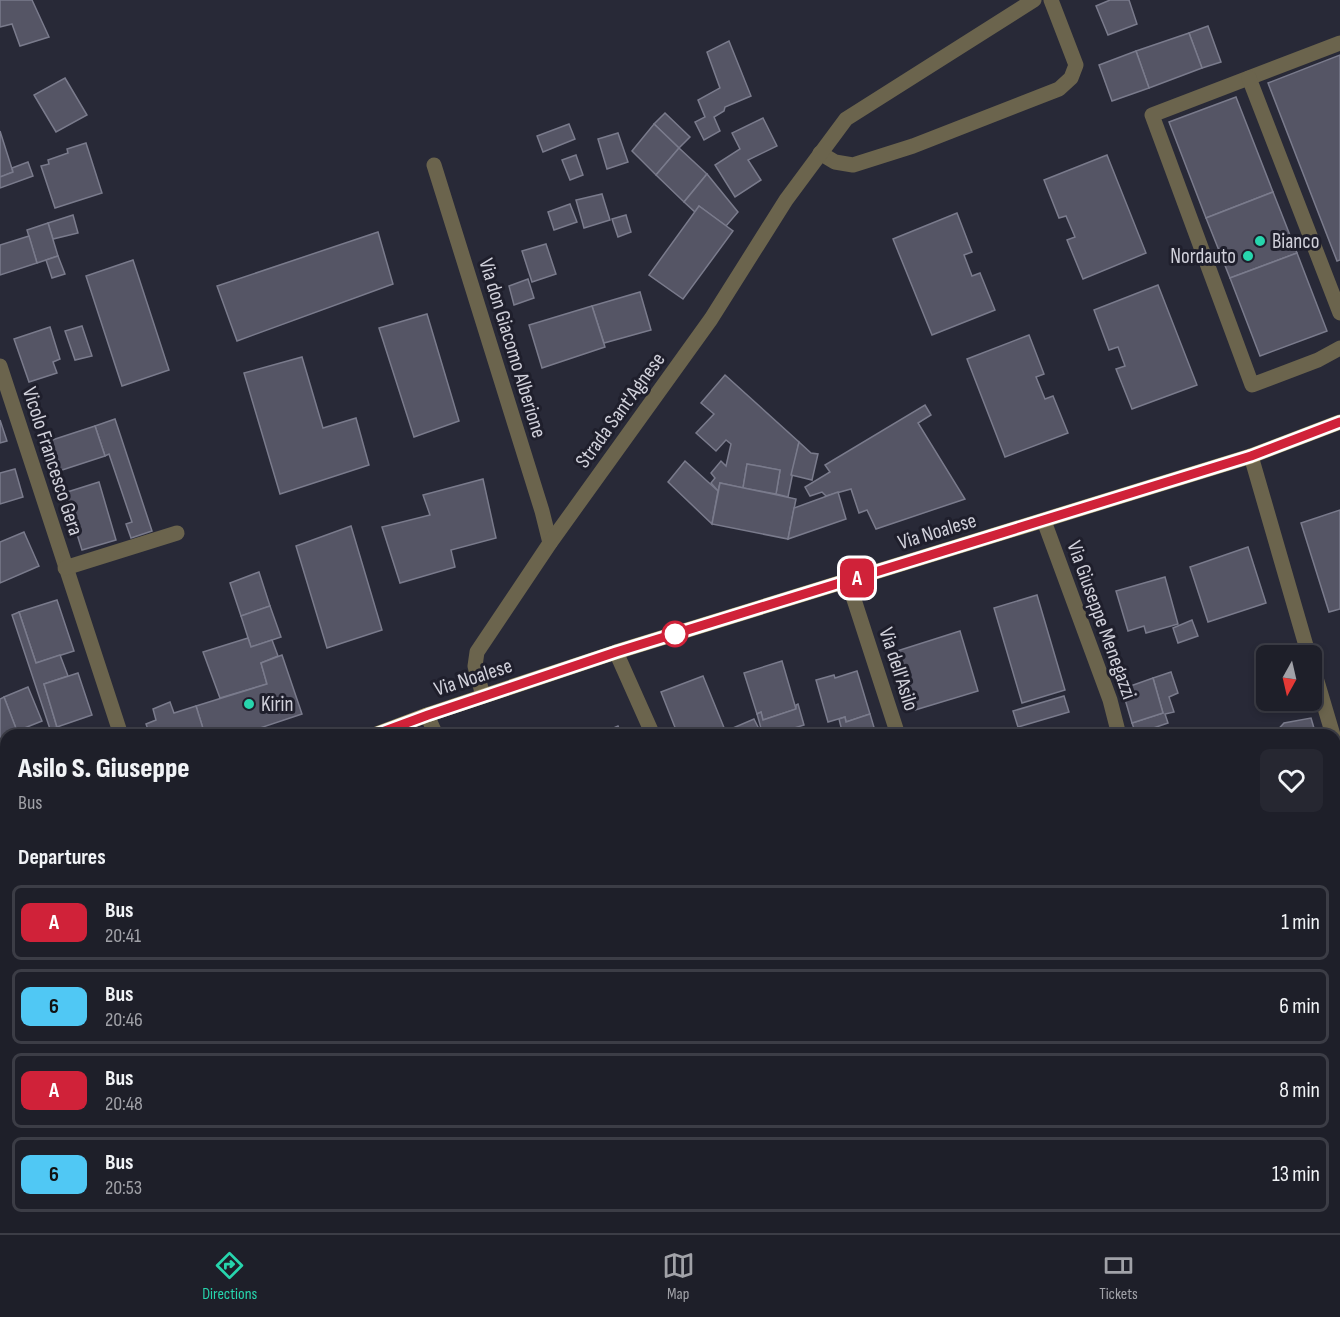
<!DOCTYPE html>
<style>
:root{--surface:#1e1f29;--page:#262731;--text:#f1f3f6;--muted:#a1a2a8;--line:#3c3d46;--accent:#27d5ad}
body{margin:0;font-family:"Sofia Sans Condensed",sans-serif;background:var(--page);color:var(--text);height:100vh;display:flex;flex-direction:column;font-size:22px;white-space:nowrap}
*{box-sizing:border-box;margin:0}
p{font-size:20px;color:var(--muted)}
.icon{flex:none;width:33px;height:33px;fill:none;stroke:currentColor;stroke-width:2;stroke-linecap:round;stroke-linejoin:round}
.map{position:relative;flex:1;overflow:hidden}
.side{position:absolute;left:0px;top:729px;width:1341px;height:504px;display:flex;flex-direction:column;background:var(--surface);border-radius:18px 18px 0 0;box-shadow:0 3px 9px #0003,0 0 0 2px var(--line)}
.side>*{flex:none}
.badge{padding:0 12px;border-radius:9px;font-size:21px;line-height:39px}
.needle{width:39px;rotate:188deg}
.controls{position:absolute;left:1256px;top:645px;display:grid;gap:12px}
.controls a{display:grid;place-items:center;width:66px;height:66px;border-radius:9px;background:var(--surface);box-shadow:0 3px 9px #0003,0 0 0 2px var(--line);font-size:30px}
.map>.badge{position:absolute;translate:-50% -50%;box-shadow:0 0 0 3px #fff}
h2{padding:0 18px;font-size:22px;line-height:54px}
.round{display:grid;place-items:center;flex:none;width:63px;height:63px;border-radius:9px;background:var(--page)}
.summary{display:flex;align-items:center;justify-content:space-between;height:102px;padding:0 18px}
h1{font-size:28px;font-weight:800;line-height:45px}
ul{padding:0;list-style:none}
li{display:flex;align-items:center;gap:18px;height:75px;margin:0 12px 9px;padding:0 6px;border:3px solid var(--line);border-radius:9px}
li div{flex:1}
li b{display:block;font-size:22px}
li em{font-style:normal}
li .badge{min-width:66px;font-weight:700;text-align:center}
.tabs{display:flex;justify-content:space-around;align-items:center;height:84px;border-top:2px solid var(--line);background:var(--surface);font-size:16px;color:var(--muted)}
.tabs a{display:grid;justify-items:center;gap:3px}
.tabs .selected{color:var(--accent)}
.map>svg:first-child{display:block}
.building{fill:#555565;stroke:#7a7b8c;stroke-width:1.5}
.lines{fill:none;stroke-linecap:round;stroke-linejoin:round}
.minor{stroke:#6b644d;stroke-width:15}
.major{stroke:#ac9e6c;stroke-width:15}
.line-casing{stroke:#fff;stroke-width:14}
.line{stroke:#d02239;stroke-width:9}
.poi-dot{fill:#27d5ad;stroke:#1f1f2c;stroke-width:2}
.stop-dot{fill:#fff;stroke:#d02239;stroke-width:3}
.labels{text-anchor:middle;stroke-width:6;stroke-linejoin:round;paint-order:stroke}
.poi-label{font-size:21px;fill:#d1d1db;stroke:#1f1f2c;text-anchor:start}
.street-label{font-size:21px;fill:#d1d1db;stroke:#1f1f2c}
</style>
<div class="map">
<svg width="1340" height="1233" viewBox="0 0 1340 1233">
<rect width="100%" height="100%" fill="#282937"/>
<g class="building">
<polygon points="0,0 32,0 49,37 20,46 12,24 0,27"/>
<polygon points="1110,0 1129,0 1137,24 1108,35 1096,6"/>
<polygon points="1208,26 1221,62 1202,68 1189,33"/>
<polygon points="1189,33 1202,68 1149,88 1136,51"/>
<polygon points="729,41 751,96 725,107 724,111 714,117 720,131 704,140 695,122 705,117 698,100 720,88 707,52"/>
<polygon points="1136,51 1149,88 1112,101 1099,65"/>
<polygon points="1340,55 1340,260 1337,261 1268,83"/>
<polygon points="65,78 87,115 56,132 34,95"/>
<polygon points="1236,97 1273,192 1206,218 1169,122"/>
<polygon points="665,113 690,137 679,148 654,124"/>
<polygon points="763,118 777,146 748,160 761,180 735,197 715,165 740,149 732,133"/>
<polygon points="569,124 575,139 543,152 537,136"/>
<polygon points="654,124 679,148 656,175 632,151"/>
<polygon points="0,131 13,172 0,177"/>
<polygon points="618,133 628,162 607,169 598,139"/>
<polygon points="86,143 102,193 55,208 41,166 49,164 48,160 68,153 67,149"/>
<polygon points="679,148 707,174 684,202 656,175"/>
<polygon points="576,155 583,175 570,180 562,160"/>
<polygon points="1107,155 1146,253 1083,279 1067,240 1075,237 1066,216 1059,218 1044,180"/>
<polygon points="28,162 33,176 0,188 0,177 13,172 12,168"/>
<polygon points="707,174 738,212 726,226 699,206 695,212 684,202"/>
<polygon points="1273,192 1297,253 1230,278 1206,218"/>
<polygon points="602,194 610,220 584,228 576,200"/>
<polygon points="570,204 577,222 554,230 548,212"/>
<polygon points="699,206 733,231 683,299 649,275"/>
<polygon points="957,213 972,252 964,255 972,276 980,273 995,310 932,335 893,239"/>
<polygon points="73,215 78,233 53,239 48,223"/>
<polygon points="626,215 631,232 618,237 612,219"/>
<polygon points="48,223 58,256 37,263 27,230"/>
<polygon points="378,232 393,284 237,341 217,286"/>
<polygon points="29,236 37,263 0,275 0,245"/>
<polygon points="546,244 556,274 532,282 522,251"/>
<polygon points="1297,253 1327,331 1260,356 1230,278"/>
<polygon points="58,256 65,274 52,278 46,260"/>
<polygon points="133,260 169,370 122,386 86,276"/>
<polygon points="528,279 534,298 514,305 509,286"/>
<polygon points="1158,285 1197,385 1132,409 1116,369 1125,366 1118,347 1109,350 1094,310"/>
<polygon points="640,292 651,330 604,343 592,306"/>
<polygon points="592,306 605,347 542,368 529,325"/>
<polygon points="427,314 459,421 414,437 379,328"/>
<polygon points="82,326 92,356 75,360 65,331"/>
<polygon points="50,327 60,359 53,362 57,373 29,382 14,339"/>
<polygon points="1029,335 1044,374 1036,377 1045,399 1053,396 1068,433 1005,457 967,359"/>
<polygon points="302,357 323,428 356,418 369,465 280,494 244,373"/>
<polygon points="725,375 799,442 788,497 776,494 780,470 747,464 743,488 720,483 718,491 711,483 715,478 711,473 721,461 726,466 731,444 726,440 716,451 696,433 714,414 701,403"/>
<polygon points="925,405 931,415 918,423 965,499 876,529 867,510 859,513 851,489 826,496 822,492 810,496 805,487 830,472 825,465"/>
<polygon points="115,419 152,531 131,538 126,524 132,522 109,454 105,456 95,426"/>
<polygon points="0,420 7,441 0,443"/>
<polygon points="95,426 105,456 59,471 49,441"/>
<polygon points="799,442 811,453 818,454 812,480 791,475"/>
<polygon points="685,461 718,491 712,524 668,482"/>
<polygon points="747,464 780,470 776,494 743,488"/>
<polygon points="15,469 23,497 0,504 0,473"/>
<polygon points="483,479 496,538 451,550 455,567 400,583 382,527 430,515 423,495"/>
<polygon points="99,482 116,540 82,550 64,493"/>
<polygon points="720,483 796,499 788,539 712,524"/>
<polygon points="838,492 846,519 788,539 794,508"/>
<polygon points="1340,510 1340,609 1329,612 1301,523"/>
<polygon points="351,526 382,630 327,648 296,546"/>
<polygon points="24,532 39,566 0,583 0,542"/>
<polygon points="1248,547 1266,603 1208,622 1190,567"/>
<polygon points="259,572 270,606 241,616 230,583"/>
<polygon points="1165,577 1178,624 1146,633 1144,626 1128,631 1116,591"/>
<polygon points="1037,595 1065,690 1022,703 994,608"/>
<polygon points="57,600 74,651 36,663 19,612"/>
<polygon points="270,606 281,637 251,647 241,616"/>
<polygon points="19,612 36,663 60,655 68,676 44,684 57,727 50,729 12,615"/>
<polygon points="1192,620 1198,636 1178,643 1173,628"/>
<polygon points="960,631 978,691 915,710 897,651"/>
<polygon points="248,638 251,647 272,640 278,656 261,663 267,684 220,698 203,652"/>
<polygon points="282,655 302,714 239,735 205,735 196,706 267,684 261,663"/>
<polygon points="782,661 796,709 763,720 761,712 757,714 744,673"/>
<polygon points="857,671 870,714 846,722 845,717 828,722 816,680 834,675 835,678"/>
<polygon points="1171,672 1178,693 1169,697 1174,712 1165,714 1168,723 1136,734 1132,723 1163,713 1153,678"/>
<polygon points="78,673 92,715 57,727 44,684"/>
<polygon points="703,676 727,735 678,735 661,692"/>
<polygon points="1153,678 1163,713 1132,723 1122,689"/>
<polygon points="28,687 42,721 17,731 4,697"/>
<polygon points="1064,696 1069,712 1018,727 1013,711"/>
<polygon points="4,697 17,731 0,738 0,699"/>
<polygon points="170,702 174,713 196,706 205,735 150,735 146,724 156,720 153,709"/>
<polygon points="798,704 804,725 772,735 769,735 768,731 762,732 757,714 761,712 763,720 796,709 796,705"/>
<polygon points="870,714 876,734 843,735 839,719 845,717 846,722"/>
<polygon points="1311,718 1316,735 1273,735 1284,723"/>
<polygon points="754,719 762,735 727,735 726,731"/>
<polygon points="618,726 622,735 598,735"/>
<polygon points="6,759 6,781 0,765 0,761"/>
<polygon points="3,856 6,867 6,908 0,909 0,857"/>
<polygon points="0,1073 6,1074 6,1130 0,1129"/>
<polygon points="0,1151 6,1152 6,1219 0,1210"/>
<polygon points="12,1227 159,1227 158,1232 106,1227 96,1233 16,1233"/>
<polygon points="374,1227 405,1227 405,1233 375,1233"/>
<polygon points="420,1227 451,1227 451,1233 421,1233"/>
<polygon points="481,1227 512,1227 513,1233 482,1233"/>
<polygon points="529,1227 558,1227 558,1230 529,1232"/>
</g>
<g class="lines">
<g class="minor">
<polyline points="1340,43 1152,115 1252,385 1318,360 1340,348"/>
<polyline points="1249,78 1340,313"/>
<polyline points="820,153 835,162 853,165 913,146 1059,89 1071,78 1076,65 1051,0"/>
<polyline points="434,165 542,511 550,543"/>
<polyline points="0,366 121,735"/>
<polyline points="1251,456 1309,656"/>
<polyline points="1044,521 1110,700 1119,735"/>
<polyline points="65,568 177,533"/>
<polyline points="848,581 898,735"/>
<polyline points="616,652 653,735"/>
<polyline points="1311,661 1333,735"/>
<polyline points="483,696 475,666 477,652 550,543 711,319 786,200 846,119 1034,0"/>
<polyline points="427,715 436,735"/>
<polyline points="1335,743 1340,760"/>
<polyline points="1335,885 1340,885"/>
<polyline points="654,1227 659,1233"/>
</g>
<g class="major">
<polyline points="374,735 427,715 616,652 1251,456 1340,422"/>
<polyline points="0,982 6,976"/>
</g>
</g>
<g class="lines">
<g class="line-casing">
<polyline id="line" points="374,735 428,715 616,652 1251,456 1340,422"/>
</g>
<use href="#line" class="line"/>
</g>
<g class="poi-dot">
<circle cx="1260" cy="241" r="6"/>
<circle cx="1248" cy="256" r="6"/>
<circle cx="249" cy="704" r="6"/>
</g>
<circle class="stop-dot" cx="675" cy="634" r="12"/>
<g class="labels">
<g class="poi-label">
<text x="1272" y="248">Bianco</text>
<text x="1236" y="263" text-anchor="end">Nordauto</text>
<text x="261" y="711">Kirin</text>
</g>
<g class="street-label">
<text transform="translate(513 348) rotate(73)" y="7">Via don Giacomo Alberione</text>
<text transform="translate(620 410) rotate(-54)" y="7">Strada Sant'Agnese</text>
<text transform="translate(53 461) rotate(72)" y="7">Vicolo Francesco Gera</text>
<text transform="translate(937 531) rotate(-17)" y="7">Via Noalese</text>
<text transform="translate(1102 620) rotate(70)" y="7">Via Giuseppe Menegazzi</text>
<text transform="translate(899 669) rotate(72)" y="7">Via dell'Asilo</text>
<text transform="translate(473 677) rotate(-18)" y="7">Via Noalese</text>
</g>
</g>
</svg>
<div class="controls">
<a><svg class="needle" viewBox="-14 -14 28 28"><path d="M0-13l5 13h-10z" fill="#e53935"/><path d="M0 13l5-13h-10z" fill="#a1a2a8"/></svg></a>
</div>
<b class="badge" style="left:857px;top:578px;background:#d02239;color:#fff">A</b>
<section class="side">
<div class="summary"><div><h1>Asilo S. Giuseppe</h1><p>Bus</p></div><a class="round"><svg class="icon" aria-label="heart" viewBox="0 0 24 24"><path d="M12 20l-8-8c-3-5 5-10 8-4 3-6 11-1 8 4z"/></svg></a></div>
<h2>Departures</h2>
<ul>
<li><span class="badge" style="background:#d02239;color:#fff">A</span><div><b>Bus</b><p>20:41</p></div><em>1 min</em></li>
<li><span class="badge" style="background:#50c8f4;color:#111">6</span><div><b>Bus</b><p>20:46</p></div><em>6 min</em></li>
<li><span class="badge" style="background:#d02239;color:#fff">A</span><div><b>Bus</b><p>20:48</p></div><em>8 min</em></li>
<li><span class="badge" style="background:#50c8f4;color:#111">6</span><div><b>Bus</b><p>20:53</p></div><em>13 min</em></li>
</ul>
</section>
</div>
<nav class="tabs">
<a class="selected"><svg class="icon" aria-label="directions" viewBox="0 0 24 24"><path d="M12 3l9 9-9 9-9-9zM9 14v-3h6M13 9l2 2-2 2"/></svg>Directions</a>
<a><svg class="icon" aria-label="map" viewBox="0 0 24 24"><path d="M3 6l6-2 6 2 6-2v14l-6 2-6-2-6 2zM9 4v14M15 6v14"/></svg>Map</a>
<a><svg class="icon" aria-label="tickets" viewBox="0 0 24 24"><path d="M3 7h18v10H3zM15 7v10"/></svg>Tickets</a>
</nav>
